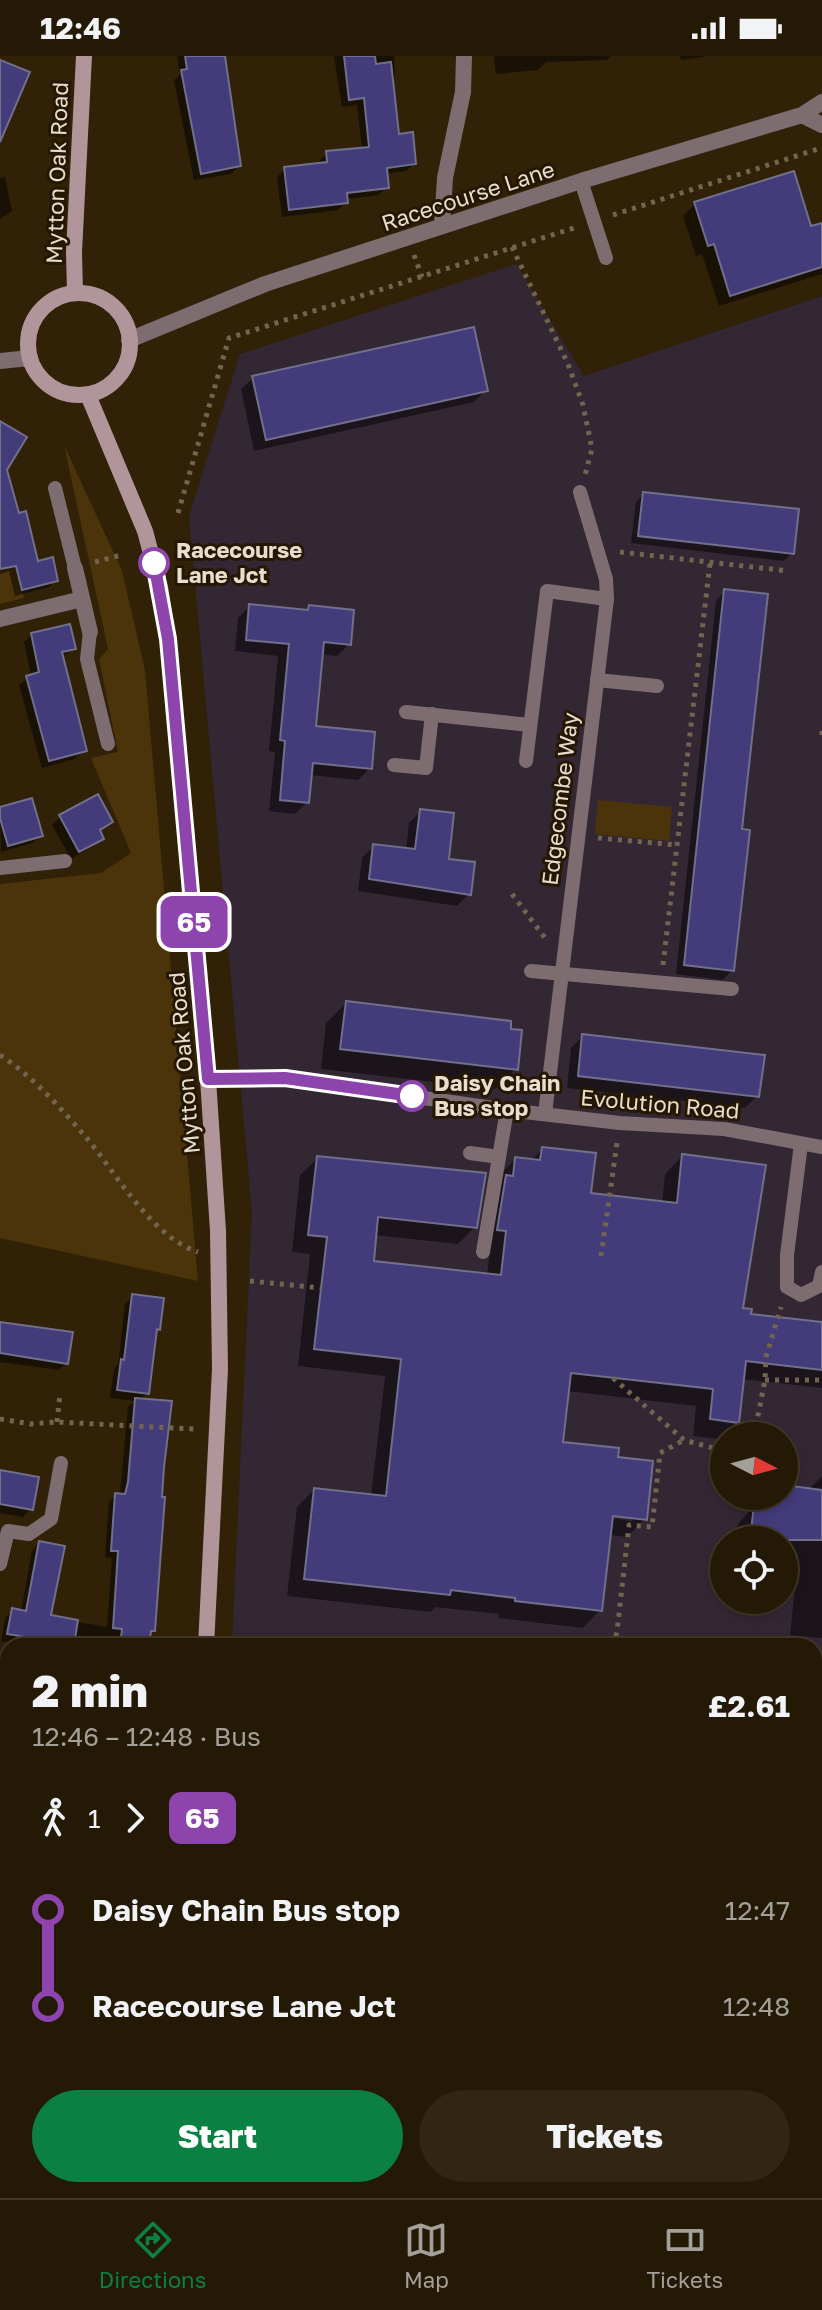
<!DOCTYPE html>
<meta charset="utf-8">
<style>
:root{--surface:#241905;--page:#302613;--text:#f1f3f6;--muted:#a3a09a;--line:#413827;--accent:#0b8043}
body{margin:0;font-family:"Golos Text",sans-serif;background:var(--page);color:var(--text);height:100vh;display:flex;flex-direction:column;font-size:30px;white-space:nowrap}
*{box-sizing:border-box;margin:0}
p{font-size:26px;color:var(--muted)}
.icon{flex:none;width:44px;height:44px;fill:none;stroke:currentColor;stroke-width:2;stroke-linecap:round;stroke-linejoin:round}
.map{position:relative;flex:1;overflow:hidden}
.panel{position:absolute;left:0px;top:1582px;width:822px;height:560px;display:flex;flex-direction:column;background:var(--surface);border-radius:24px 24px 0 0;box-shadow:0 4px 12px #0003,0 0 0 2px var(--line)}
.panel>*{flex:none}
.badge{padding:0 16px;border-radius:12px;font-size:28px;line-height:52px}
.needle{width:52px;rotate:96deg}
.buttons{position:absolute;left:710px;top:1366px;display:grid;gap:16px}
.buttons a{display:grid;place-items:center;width:88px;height:88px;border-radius:50%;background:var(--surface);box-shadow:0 4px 12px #0003,0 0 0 2px var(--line);font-size:40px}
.map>.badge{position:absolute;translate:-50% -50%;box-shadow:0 0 0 4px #fff}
.legs{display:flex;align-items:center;gap:12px;height:88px;padding:0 32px;font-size:26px}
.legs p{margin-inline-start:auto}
.overview{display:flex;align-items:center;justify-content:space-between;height:136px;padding:0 32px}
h1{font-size:44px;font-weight:800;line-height:60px}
.action{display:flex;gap:16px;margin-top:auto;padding:16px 32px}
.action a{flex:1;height:92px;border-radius:48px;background:var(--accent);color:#fff;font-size:32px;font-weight:800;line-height:92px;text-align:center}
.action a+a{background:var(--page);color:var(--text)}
ul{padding:0 32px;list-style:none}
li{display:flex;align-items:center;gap:28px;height:96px;font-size:30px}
li i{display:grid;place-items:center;width:12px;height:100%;margin:0 10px;background:currentColor}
li i::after{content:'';width:20px;height:20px;margin:-10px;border:6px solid;border-radius:50%;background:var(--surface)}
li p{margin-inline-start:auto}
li:first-child i{background:linear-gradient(#0000 50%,currentColor 0)}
li:last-child i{background:linear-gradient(currentColor 50%,#0000 0)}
.status{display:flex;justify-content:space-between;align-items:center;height:56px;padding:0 40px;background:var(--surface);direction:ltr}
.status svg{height:22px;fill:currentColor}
.menu{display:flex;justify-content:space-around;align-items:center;height:112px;border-top:2px solid var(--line);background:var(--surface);font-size:22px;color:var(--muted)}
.menu a{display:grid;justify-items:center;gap:4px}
.menu .selected{color:var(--accent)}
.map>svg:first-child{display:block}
.medical{fill:#342734;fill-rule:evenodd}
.green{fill:#4b340a}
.shadow{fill:#0007;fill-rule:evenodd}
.building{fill:#443b7b;stroke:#706f8c;stroke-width:2}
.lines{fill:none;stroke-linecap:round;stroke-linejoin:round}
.path{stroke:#72644e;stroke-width:5;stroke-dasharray:4 6;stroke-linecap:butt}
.service{stroke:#7d6d70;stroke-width:14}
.minor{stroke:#7d6d70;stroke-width:16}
.secondary{stroke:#b0969b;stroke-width:16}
.line-1-casing{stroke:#fff;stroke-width:18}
.line-1{stroke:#8e44ad;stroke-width:12}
.stop-1-dot{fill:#fff;stroke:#8e44ad;stroke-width:4}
.labels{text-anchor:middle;stroke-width:6;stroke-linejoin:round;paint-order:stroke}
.street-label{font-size:22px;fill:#e8decf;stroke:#261800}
.stop-label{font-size:22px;font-weight:bold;fill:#e8decf;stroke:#261800;text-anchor:start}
</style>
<div class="status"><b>12:46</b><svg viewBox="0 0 49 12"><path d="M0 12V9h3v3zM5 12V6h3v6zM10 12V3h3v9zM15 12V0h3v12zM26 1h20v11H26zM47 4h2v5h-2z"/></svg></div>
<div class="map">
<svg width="822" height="2142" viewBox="0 0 822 2142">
<rect width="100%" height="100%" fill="#302107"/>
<path class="medical" d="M516,208l68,112 238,-80v1902h-447l1,-8h438v-544l-582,-2 20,-432 -63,-696 51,-162zM724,1380h60v60h-60zM724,1484h60v60h-60z"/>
<g class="green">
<polygon points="64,389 122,515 145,614 198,1225 0,1182 0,828 101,817 131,797 91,702 118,696 99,603 108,593"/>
<polygon points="16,510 24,542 0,548 0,513"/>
<polygon points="598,744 672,751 669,785 595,778"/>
<polygon points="0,1885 8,1886 8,2017 0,2004"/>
</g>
<g class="shadow">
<polygon points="177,0 213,0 239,110 231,118 194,124 174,24 180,19"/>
<polygon points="334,0 394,0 395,21 391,25 397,80 414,108 406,115 386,118 387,131 379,139 345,143 346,146 338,154 282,161 277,121 285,113 319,109 319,105 327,97 362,93 357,49 342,51"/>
<polygon points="494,0 611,0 607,4 546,6 538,14 496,18"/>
<polygon points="680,0 708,0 681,4"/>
<polygon points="5,121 12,155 0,163 0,122"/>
<polygon points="695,148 810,173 822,169 822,218 719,250 702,198 696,200 683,160"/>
<polygon points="253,322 485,335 474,346 254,395 241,333"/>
<polygon points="0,437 37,507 56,524 49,531 15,540 9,515 0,518"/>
<polygon points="644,438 792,497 784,505 631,487 636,446"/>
<polygon points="725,535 740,775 732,914 723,924 676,918 716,545"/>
<polygon points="250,550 305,555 310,551 349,588 337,600 321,598 314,672 370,712 358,724 310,719 307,746 295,758 269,755 275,696 269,695 278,600 235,595 238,562"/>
<polygon points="32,579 74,593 61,601 82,695 74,703 42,712 19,629 31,620 24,586"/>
<polygon points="0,753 40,780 33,787 1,796"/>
<polygon points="421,755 447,804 469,838 457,850 358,835 362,802 374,790 406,794 409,767"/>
<polygon points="60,761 111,766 98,776 101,782 94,790 71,803 52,769"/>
<polygon points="346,947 516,1013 495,1033 321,1013 326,967"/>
<polygon points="583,980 757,1040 745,1052 567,1032 571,992"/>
<path d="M543,1093l46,46 73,8 3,-29 17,-18 58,153 9,7 73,8v64l-80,-9 -5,43 -18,17 -26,-3 3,-30 -129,-15 -6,53 54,14 30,61 -18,18 -18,-2 -9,75 -17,18 -85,-10 1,-4 -64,-7 -4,5 -144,-16 10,-89 17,-17 57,6 14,-120 -87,-10 12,-112 -18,-2 8,-77 18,-17 157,69 -17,17 -84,-9 -3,28 116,12 11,-98 17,-18 15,2zM603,1457l29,3v5l-29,-4z"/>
<polygon points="133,1240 158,1273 154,1277 147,1337 140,1344 162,1410 153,1574 148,1579 147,1590 31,1590 1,1585 5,1562 12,1555 21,1556 32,1494 40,1487 49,1561 107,1571 112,1502 105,1501 109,1446 116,1439 120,1439 128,1351 135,1345 110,1342 114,1313 118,1309 125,1248"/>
<polygon points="0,1268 66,1307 59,1314 0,1306"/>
<polygon points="0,1416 31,1453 23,1461 0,1457"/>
<polygon points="822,1420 822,1582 790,1579 796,1521 784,1520 784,1484 736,1484 738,1468 762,1440 784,1440 784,1431 808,1434"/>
<polygon points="0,1647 8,1649 8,1688 0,1686"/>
<polygon points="8,1737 8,1769 3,1780 0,1779 0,1751 5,1752"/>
<polygon points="8,1836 8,1870 0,1876 0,1841"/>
<polygon points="1,2048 8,2058 8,2134 57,2134 62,2142 11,2142 0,2124"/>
<polygon points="291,2134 345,2134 345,2142 290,2142"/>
<polygon points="587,2134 700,2134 702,2138 697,2142 588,2142 590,2141"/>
</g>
<g class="building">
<polygon points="185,0 225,0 241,110 201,118 181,14 187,13"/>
<polygon points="344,0 375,0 376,8 391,6 399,78 413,76 416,108 387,112 389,132 347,137 348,147 289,154 284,111 327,106 326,95 369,91 364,42 349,44"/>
<polygon points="0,4 30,16 0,86"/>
<polygon points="794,115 811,170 822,167 822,211 730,240 714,188 708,190 694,146"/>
<polygon points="474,271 488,335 266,384 252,320"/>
<polygon points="0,365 27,381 7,414 19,457 26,455 38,505 53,501 58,525 22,534 16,510 0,513"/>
<polygon points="643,436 799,453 794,498 638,480"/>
<polygon points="724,533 768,538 742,773 750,774 734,915 684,909"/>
<polygon points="249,548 308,554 309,549 354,554 351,589 324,586 316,670 375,676 372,713 313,707 309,747 280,744 285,685 280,684 289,588 246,584"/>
<polygon points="70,568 76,593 62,596 87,695 49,705 26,620 39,616 31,577"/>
<polygon points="98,738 113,766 100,774 104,783 79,796 59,759"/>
<polygon points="32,742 43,780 8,790 0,762 0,751"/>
<polygon points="420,753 454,757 449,803 475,806 471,839 369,823 373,788 415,793"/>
<polygon points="346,945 511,965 511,973 522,974 518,1014 340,993"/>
<polygon points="582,978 765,999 759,1041 578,1020"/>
<polygon points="542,1091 596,1097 591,1137 677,1147 682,1098 766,1109 743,1252 752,1253 751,1258 822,1266 822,1314 746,1305 739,1367 710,1363 713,1333 571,1317 563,1386 619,1392 618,1401 653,1405 647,1464 613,1460 602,1555 515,1545 515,1542 451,1534 450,1539 304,1523 314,1432 386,1440 401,1303 314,1293 327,1181 308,1179 317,1100 486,1117 477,1172 378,1161 374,1205 501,1219 506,1175 497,1174 506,1119 513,1120 515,1101 540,1104"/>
<polygon points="132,1238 164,1242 160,1274 157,1273 149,1338 117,1334 121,1303 124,1304"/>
<polygon points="0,1266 73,1276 68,1308 0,1297"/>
<polygon points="135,1342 172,1345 164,1411 162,1441 165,1441 155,1575 151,1575 149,1590 120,1590 122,1573 113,1572 118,1495 111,1495 115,1437 125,1438 128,1426"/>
<polygon points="0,1414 39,1421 33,1454 0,1448"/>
<polygon points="784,1429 822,1434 822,1484 750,1484 754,1449 769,1451 771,1440 784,1440"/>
<polygon points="39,1485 65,1490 51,1559 78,1564 74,1589 7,1578 12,1552 26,1555"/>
</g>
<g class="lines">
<g class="path">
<polyline points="613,159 821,92"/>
<polyline points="512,191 568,308 583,349 592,393 585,419"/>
<polyline points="414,199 422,221"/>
<polyline points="178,457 229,282 577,171"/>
<polyline points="620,496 788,515"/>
<polyline points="95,506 121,499"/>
<polyline points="822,675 822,683"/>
<polyline points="598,782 677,789"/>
<polyline points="512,838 545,882"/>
<polyline points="663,909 710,507"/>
<path d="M0,999c31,20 60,52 84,80 32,37 66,101 114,117"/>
<polyline points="601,1200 617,1087"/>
<polyline points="250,1225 321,1232"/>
<polyline points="613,1322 684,1384 724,1395"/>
<polyline points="765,1324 822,1324"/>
<polyline points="0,1363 31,1368 57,1366 194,1373"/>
<polyline points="57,1366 60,1338"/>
<polyline points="754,1380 765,1324 766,1301 781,1251"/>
<polyline points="613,1590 617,1576 629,1469 652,1471 660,1397 684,1384"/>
<polyline points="0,1897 8,1892"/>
<polyline points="0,1934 8,1945 0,1951"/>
<polyline points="0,2017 8,2030"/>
<polyline points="74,2134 79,2142"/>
</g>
<g class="service">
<polyline points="581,125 606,202"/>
<polyline points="55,432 75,512"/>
<polyline points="90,576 87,603 108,688"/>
<polyline points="597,624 657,630"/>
<polyline points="406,656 530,669"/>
<polyline points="526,705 547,535 607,543"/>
<polyline points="394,709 426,712 432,658"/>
<polyline points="0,812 65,805"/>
<polyline points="531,915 732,933"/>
<polyline points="208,1023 285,1022 507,1054 620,1067 724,1073 822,1091"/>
<polyline points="545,1058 607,543 606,523 580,436"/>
<polyline points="801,1088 787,1199 787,1231 801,1239 819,1230 822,1216"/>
<polyline points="470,1097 499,1101"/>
<polyline points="483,1196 507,1054"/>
<polyline points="0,1508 8,1475 29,1478 51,1463 61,1407"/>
<polyline points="814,1929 822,1935"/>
<polyline points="814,1979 822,1968"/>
<polyline points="718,2142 726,2134"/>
</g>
<g class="minor">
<polyline points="802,59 822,69"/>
<polyline points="442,170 445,122 463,36 464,0"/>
<polyline points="129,284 265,228 581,125 802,59 822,46"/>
<polyline points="0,305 30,302"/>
<polyline points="75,512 90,576"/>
<polyline points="0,563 82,543"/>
<polyline points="0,1613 8,1616"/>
<polyline points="227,2142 242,2134"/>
</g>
<g class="secondary">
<polyline points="75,236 74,196 84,0"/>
<circle cx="79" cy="288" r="51"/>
<polyline points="88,339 145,475 160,531 168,583 208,1023 218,1175 220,1313 206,1590"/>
<polyline points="143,2142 144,2134"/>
</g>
</g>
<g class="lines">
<g class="line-1-casing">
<polyline id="line-1" points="154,507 168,583 208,1023 285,1022 412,1040"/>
</g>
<use href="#line-1" class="line-1"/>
</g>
<g class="stop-1-dot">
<circle cx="154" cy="507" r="14"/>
<circle cx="412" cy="1040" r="14"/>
</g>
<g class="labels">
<g class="street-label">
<text transform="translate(57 117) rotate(-88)" y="8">Mytton Oak Road</text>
<text transform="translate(468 140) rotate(-18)" y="8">Racecourse Lane</text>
<text transform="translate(560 743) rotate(-83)" y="8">Edgecombe Way</text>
<text transform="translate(184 1007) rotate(-95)" y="8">Mytton Oak Road</text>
<text transform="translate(660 1048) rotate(5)" y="8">Evolution Road</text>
</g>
<g class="stop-label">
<text x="176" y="502">Racecourse<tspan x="176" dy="25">Lane Jct</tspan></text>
<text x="434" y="1035">Daisy Chain<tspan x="434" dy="25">Bus stop</tspan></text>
</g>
</g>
</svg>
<div class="buttons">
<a><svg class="needle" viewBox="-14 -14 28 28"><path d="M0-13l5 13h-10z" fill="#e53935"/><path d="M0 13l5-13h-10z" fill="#a3a09a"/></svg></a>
<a><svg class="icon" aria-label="locate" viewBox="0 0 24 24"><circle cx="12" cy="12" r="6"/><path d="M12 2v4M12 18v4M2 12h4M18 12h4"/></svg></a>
</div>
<b class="badge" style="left:194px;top:866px;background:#8e44ad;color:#fff">65</b>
<section class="panel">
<div class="overview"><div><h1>2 min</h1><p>12:46 – 12:48 · Bus</p></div><b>£2.61</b></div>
<div class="legs"><svg class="icon" aria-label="walk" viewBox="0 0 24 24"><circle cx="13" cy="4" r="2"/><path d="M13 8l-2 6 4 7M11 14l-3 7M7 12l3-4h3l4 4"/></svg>1<svg class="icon" aria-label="forward" viewBox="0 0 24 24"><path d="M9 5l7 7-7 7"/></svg><b class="badge" style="background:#8e44ad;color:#fff">65</b></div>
<ul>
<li><i style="color:#8e44ad"></i><b>Daisy Chain Bus stop</b><p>12:47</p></li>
<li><i style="color:#8e44ad"></i><b>Racecourse Lane Jct</b><p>12:48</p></li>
</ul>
<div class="action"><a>Start</a><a>Tickets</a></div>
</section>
</div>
<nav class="menu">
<a class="selected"><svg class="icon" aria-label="directions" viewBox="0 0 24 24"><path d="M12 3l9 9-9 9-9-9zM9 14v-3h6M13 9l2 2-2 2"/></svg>Directions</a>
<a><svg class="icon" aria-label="map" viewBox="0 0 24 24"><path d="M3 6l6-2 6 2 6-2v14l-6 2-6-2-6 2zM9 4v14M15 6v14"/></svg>Map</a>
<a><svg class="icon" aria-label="tickets" viewBox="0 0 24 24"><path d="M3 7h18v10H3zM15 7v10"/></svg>Tickets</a>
</nav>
